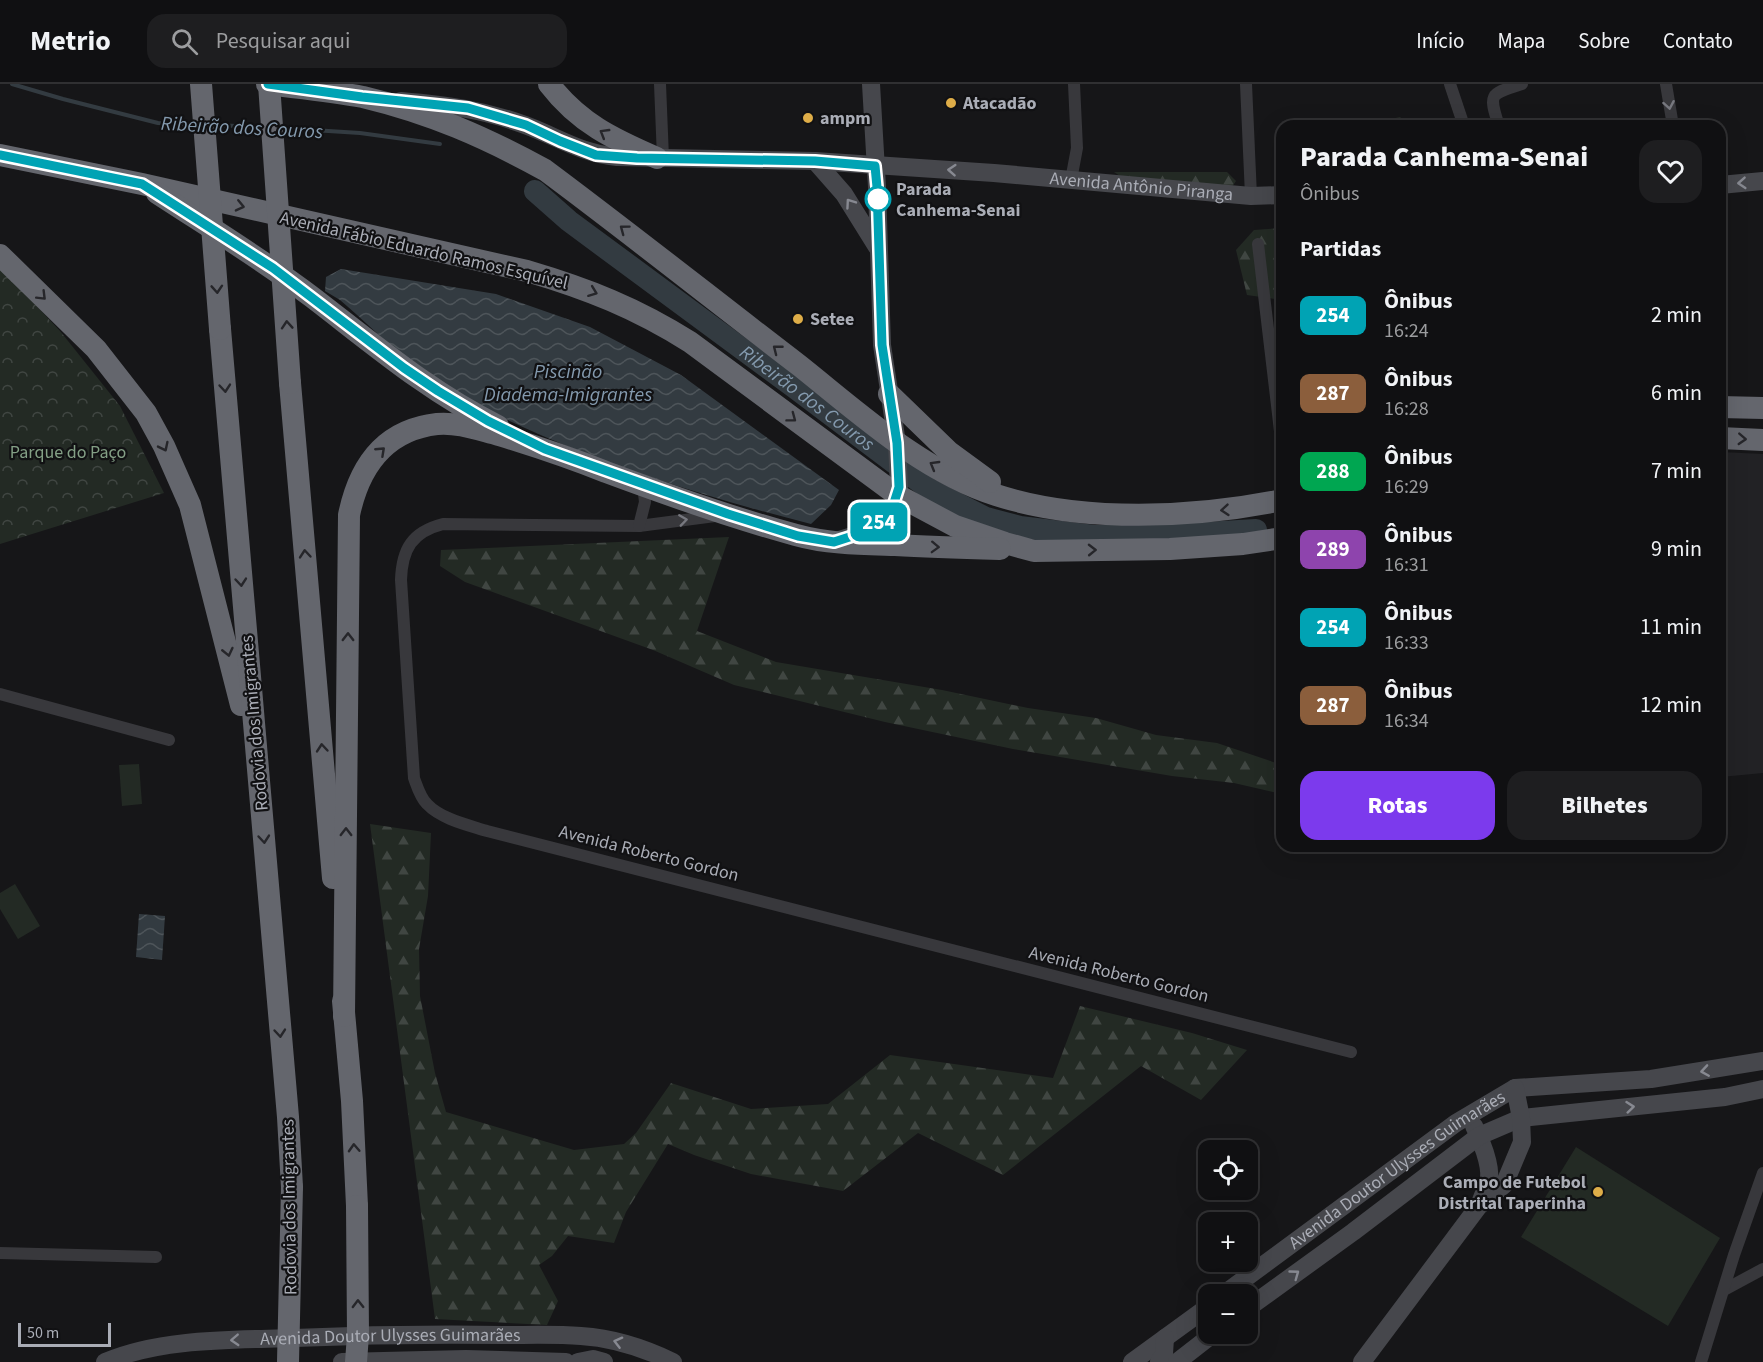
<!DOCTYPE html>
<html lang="pt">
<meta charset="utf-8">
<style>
:root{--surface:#101012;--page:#1e1e20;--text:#f1f3f6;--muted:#9c9d9f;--line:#303032;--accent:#7c3aed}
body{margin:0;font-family:"Source Sans 3",sans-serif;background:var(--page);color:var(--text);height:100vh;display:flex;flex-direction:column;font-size:22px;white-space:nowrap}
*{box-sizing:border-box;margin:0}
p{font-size:20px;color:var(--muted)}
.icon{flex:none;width:33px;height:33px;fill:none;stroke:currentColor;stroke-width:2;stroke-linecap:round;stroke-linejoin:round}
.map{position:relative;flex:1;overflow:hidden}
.sheet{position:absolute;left:1276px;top:36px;width:450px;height:732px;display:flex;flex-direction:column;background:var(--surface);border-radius:18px;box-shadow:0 6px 24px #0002,0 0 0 2px var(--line)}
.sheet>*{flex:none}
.badge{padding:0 12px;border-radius:9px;font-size:21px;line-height:39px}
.tools{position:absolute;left:1198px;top:1056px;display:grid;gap:12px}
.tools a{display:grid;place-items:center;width:60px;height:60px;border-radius:12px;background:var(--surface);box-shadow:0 6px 24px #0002,0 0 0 2px var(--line);font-size:30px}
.scale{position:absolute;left:18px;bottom:15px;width:93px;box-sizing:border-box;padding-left:6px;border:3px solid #aaadb6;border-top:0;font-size:16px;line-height:21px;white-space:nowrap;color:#aaadb6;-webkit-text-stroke:4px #111113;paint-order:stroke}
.map>.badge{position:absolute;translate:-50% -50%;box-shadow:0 0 0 3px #fff}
h2{padding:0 24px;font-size:22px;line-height:54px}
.round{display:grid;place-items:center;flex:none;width:63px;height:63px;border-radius:18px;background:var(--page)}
.summary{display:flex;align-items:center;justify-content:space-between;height:102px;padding:0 24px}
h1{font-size:28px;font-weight:800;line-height:45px}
.cta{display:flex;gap:12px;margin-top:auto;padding:12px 24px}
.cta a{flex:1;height:69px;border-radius:18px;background:var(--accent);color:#fff;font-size:24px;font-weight:800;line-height:69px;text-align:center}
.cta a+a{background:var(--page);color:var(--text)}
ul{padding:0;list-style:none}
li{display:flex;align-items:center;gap:18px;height:78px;padding:0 24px}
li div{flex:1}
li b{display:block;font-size:22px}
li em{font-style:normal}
li .badge{min-width:66px;font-weight:700;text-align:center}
header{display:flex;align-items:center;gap:36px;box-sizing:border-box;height:84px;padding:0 30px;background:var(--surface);border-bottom:2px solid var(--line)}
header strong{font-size:28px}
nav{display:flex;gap:33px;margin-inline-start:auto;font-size:21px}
.search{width:420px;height:54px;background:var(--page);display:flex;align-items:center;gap:15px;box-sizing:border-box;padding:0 21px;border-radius:18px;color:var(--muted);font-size:22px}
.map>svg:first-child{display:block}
.built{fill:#222225}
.forest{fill:url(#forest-firs)}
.park{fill:url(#park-crowns)}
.pitch{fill:#232a24}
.water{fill:url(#water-waves)}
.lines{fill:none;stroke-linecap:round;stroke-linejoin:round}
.stream{stroke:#333b41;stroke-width:4}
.river{stroke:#333b41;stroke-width:22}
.street{stroke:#38383c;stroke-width:12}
.secondary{stroke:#46474c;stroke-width:18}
.highway{stroke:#64666d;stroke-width:22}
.highway-bridge{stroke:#64666d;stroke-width:22}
.oneway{stroke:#77787f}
.oneway2{stroke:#26262a}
.oneway3{stroke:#878991}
.line-casing{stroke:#fff;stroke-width:14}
.line{stroke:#00a3b4;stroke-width:9}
.poi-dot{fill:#dead48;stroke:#111113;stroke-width:2}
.stop-dot{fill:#fff;stroke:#00a3b4;stroke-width:3}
.labels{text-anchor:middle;stroke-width:4.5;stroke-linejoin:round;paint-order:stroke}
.poi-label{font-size:18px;font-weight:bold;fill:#aaadb6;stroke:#111113;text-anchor:start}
.street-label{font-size:18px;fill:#aaadb6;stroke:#111113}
.stop-label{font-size:18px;font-weight:bold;fill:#aaadb6;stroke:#111113;text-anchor:start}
.park-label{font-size:18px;fill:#839f85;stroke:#111113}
.water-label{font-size:20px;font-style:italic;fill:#849aae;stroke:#111113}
</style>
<header>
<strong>Metrio</strong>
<div class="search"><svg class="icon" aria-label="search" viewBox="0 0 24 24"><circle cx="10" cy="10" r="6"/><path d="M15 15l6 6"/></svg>Pesquisar aqui</div>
<nav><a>Início</a><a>Mapa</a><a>Sobre</a><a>Contato</a></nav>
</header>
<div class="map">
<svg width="1763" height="1278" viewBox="0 0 1763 1278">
<defs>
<pattern id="forest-firs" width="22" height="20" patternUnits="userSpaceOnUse" patternTransform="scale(1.5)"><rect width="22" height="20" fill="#232a24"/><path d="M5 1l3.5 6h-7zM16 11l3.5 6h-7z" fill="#404642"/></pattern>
<pattern id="park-crowns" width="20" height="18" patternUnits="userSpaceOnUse" patternTransform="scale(1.5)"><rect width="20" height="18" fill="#232a24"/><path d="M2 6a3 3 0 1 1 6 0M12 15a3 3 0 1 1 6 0" fill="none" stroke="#404642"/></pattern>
<pattern id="water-waves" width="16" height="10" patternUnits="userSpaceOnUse" patternTransform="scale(1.5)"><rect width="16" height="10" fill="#333b41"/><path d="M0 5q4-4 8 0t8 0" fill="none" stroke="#4e555a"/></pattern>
</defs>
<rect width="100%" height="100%" fill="#161618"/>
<polygon class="built" points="1721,368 1763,370 1763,689 1721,693"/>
<g class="forest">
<polygon points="1400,33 1409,42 1361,42"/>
<polygon points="1114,88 1227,88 1236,97 1232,103 1120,92"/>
<polygon points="1282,144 1282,216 1247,211 1236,166 1254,146"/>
<polygon points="729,453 697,547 776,578 942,606 1028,624 1096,634 1156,651 1217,659 1282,681 1282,710 1234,699 1172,692 1013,665 885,638 734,601 653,566 465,498 440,482 441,466"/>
<polygon points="370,740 431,749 428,812 419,865 420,912 435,989 446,1028 574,1066 624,1060 636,1049 671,999 751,1025 828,1020 890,971 1053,994 1080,922 1192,949 1247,966 1201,1016 1141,982 1003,1091 918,1049 843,1107 751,1090 694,1071 668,1060 626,1128 614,1159 568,1152 552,1172 539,1181 558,1217 547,1241 435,1235"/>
</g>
<polygon class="park" points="0,183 60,247 120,322 164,409 0,460"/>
<g class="pitch">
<polygon points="139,680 142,720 122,722 119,681"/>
<polygon points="15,800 40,842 18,855 0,825 0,809"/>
<polygon points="1576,1063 1720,1154 1668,1242 1521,1153"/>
</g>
<g class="water">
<path d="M341,185l155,25 94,33 91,48 158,115 -8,15 -20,19c-91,-23 -182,-51 -268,-88 -41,-18 -84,-38 -120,-64 -30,-22 -56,-49 -83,-72l-15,-9 1,-14z"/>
<polygon points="139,830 165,832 162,876 136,873"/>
</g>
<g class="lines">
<g class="stream">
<polyline points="12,0 63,15 158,39 195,41"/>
<polyline points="212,41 264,43"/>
<polyline points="281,44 360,49 440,60"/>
</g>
<path class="river" id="s1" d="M535,107l34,30 226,167 134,101 57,29 34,9 74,9h60l102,-6"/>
<g class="street">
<polyline points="660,0 663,74"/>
<polyline points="1246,0 1251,112"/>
<polyline points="1450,0 1464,42"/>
<polyline points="1666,0 1673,42"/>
<path d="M1499,42c-11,-33 -9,-32 23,-42"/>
<polyline points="1071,96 1077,64 1074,0"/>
<polyline points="1258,160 1282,364"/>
<path d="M715,432l-76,10 -196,-2c-31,8 -41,25 -42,56l13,198c3,8 6,19 13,26 14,15 41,21 60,27l864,221"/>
<polyline points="639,442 645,418 643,401"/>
<polyline points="0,610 169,656"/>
<polyline points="0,1169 156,1173"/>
<polyline points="1724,1206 1763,1185"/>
<polyline points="1701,1278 1734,1171 1763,1089"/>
</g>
<g class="secondary">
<path id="s2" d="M401,17c44,4 81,8 124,24 33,12 55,28 92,32l198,4 179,12 257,23 31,-1"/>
<polyline points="815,77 844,110 877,163"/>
<polyline points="1720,101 1763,97"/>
<polyline points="839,456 868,447 883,435 893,422 899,403 897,359 882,261 877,103 871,0"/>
<path d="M1474,1042c7,13 17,39 15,53 -2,8 -6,16 -9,24"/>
<path id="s3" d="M1224,1210l232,-171 59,-35 136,-9 112,-18"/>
<polyline points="1248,1224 1353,1148 1479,1052 1521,1034 1725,1013 1763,1005"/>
<path id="s4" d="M105,1278c56,-24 129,-22 189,-24 70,-3 140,-4 210,-3 25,0 52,-1 77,1 32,2 63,12 92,26"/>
<polyline points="342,1278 466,1275 566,1278"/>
<polyline points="578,1278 593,1275 604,1278"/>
<polyline points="1132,1278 1209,1222"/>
<polyline points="1159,1278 1164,1270 1165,1254"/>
<polyline points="1177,1278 1213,1250"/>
<polyline points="1362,1278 1478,1123 1504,1101 1522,1058 1521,1034 1515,1004"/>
</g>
<g class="highway">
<path d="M267,0c32,4 65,7 96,13 67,16 122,40 182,73 86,64 170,131 255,196 59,47 123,106 196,129 87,28 198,23 286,5"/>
<path d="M549,0c30,39 64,55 108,74"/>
<path d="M0,71l142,29 385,87c61,18 109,37 163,71l207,153 58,31 50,17 29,8 136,-2 73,-5 39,-6"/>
<path d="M157,109c52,34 105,66 155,104 60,46 117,95 186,129"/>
<polyline points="0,171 96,265 146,329 164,362 190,421 241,621"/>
<polyline points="220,245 288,1033 292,1103"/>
<polyline points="290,299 333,794"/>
<polyline points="889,310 949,368 990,398"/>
<polyline points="1720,323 1763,324"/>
<polyline points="1720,354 1763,356"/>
<polyline points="343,917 352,1017 357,1122"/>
<path d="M344,932l5,-501c10,-48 35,-85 88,-91 21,-2 42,6 62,11 36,11 72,23 107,37 62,23 126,46 190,63 32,9 66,9 99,10 35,2 70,3 105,4"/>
</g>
<g class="highway-bridge">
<polyline points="201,0 220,245"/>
<polyline points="269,0 290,299"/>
<polyline points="288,1278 292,1103"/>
<polyline points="356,1278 358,1251 357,1122"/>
</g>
</g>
<defs><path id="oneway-chevron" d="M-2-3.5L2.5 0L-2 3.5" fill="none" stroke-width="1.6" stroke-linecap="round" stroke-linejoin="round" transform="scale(1.5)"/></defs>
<g class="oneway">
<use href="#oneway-chevron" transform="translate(1669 21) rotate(80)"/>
<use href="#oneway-chevron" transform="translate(683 436) rotate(-8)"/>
</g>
<g class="oneway2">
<use href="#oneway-chevron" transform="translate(604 49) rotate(-149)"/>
<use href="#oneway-chevron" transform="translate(240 122) rotate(13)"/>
<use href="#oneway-chevron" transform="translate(624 145) rotate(-143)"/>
<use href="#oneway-chevron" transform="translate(217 205) rotate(86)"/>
<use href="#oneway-chevron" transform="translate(593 208) rotate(21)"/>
<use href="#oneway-chevron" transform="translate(42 212) rotate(45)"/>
<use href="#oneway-chevron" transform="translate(287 241) rotate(-94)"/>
<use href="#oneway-chevron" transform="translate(777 265) rotate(-142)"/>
<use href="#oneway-chevron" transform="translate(225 304) rotate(85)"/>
<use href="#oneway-chevron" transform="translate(792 334) rotate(37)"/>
<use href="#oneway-chevron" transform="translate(1742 355) rotate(3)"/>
<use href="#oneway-chevron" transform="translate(164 363) rotate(64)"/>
<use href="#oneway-chevron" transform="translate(381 367) rotate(-43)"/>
<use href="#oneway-chevron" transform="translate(934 381) rotate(-150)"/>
<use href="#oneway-chevron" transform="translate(1225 426) rotate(175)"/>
<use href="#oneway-chevron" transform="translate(935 463) rotate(2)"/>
<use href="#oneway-chevron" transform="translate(1092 466) rotate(-1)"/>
<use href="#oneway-chevron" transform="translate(305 470) rotate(-95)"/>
<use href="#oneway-chevron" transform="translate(241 498) rotate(85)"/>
<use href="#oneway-chevron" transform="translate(348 553) rotate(-90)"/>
<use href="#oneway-chevron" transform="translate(228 568) rotate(77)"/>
<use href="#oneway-chevron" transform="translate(322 664) rotate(-95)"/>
<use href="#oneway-chevron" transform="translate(346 748) rotate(-90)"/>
<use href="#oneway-chevron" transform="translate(264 755) rotate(85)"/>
<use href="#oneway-chevron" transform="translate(280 949) rotate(85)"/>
<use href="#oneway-chevron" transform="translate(354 1064) rotate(-93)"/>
<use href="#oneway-chevron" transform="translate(358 1220) rotate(-91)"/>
</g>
<g class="oneway3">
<use href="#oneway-chevron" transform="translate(952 86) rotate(-176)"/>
<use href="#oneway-chevron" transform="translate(1742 99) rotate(176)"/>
<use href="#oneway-chevron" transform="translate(850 119) rotate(-125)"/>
<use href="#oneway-chevron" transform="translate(1705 987) rotate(171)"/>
<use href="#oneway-chevron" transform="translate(1630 1023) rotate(-6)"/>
<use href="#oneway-chevron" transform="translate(1295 1190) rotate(-36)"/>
<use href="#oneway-chevron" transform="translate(235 1256) rotate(177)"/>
<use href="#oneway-chevron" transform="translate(618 1258) rotate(-166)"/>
</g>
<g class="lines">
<g class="line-casing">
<polyline id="line" points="0,71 142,100 273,184 404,284 438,307 488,337 545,365 728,430 798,452 834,458 868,447 884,435 893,422 899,403 897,359 882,261 877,103 875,82 815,77 637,74 596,71 560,57 526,41 468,24 362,13 268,0"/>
</g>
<use href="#line" class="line"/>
</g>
<g class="poi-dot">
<circle cx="951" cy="19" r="6"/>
<circle cx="808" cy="34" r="6"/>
<circle cx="798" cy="235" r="6"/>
<circle cx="1598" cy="1108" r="6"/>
</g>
<circle class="stop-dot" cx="878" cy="115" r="12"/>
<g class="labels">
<g class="poi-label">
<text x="963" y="25">Atacadão</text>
<text x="820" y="40">ampm</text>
<text x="810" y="241">Setee</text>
<text x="1586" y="1104" text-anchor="end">Campo de Futebol<tspan x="1586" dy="21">Distrital Taperinha</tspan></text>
</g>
<g class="street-label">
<text dy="6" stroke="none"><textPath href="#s2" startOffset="750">Avenida Antônio Piranga</textPath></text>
<text transform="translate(424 166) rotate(13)" y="6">Avenida Fábio Eduardo Ramos Esquível</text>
<text transform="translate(254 639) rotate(-95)" y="6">Rodovia dos Imigrantes</text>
<text transform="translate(649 769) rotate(14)" y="6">Avenida Roberto Gordon</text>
<text transform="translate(1119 890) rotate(14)" y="6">Avenida Roberto Gordon</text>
<text dy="6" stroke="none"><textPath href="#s3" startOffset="213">Avenida Doutor Ulysses Guimarães</textPath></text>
<text transform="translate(289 1123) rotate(-91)" y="6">Rodovia dos Imigrantes</text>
<text dy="6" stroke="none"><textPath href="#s4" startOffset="288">Avenida Doutor Ulysses Guimarães</textPath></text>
</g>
<g class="stop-label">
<text x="896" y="111">Parada<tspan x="896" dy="21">Canhema-Senai</tspan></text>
</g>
<g class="park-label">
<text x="68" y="374">Parque do Paço</text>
</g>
<g class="water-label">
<text transform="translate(242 43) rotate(3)" y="7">Ribeirão dos Couros</text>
<text x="568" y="294">Piscinão<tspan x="568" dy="23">Diadema-Imigrantes</tspan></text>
<text dy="7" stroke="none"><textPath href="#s1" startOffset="342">Ribeirão dos Couros</textPath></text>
</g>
</g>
</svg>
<div class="tools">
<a><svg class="icon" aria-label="locate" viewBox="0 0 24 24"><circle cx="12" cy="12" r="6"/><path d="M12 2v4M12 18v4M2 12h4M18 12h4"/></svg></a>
<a>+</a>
<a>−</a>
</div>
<div class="scale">50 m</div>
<b class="badge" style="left:879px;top:438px;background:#00a3b4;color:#fff">254</b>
<section class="sheet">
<div class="summary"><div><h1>Parada Canhema-Senai</h1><p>Ônibus</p></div><a class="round"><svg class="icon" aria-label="heart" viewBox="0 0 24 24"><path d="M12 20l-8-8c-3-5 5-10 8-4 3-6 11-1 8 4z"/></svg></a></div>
<h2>Partidas</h2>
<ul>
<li><span class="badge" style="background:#00a3b4;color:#fff">254</span><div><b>Ônibus</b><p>16:24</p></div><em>2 min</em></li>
<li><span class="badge" style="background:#8b5e3c;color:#fff">287</span><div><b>Ônibus</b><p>16:28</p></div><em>6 min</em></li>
<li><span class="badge" style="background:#00a651;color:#fff">288</span><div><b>Ônibus</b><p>16:29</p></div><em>7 min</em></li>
<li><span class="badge" style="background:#8e44ad;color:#fff">289</span><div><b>Ônibus</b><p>16:31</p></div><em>9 min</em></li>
<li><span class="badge" style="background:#00a3b4;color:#fff">254</span><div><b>Ônibus</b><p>16:33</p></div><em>11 min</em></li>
<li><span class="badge" style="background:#8b5e3c;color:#fff">287</span><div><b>Ônibus</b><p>16:34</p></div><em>12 min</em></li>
</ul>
<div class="cta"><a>Rotas</a><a>Bilhetes</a></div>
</section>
</div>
